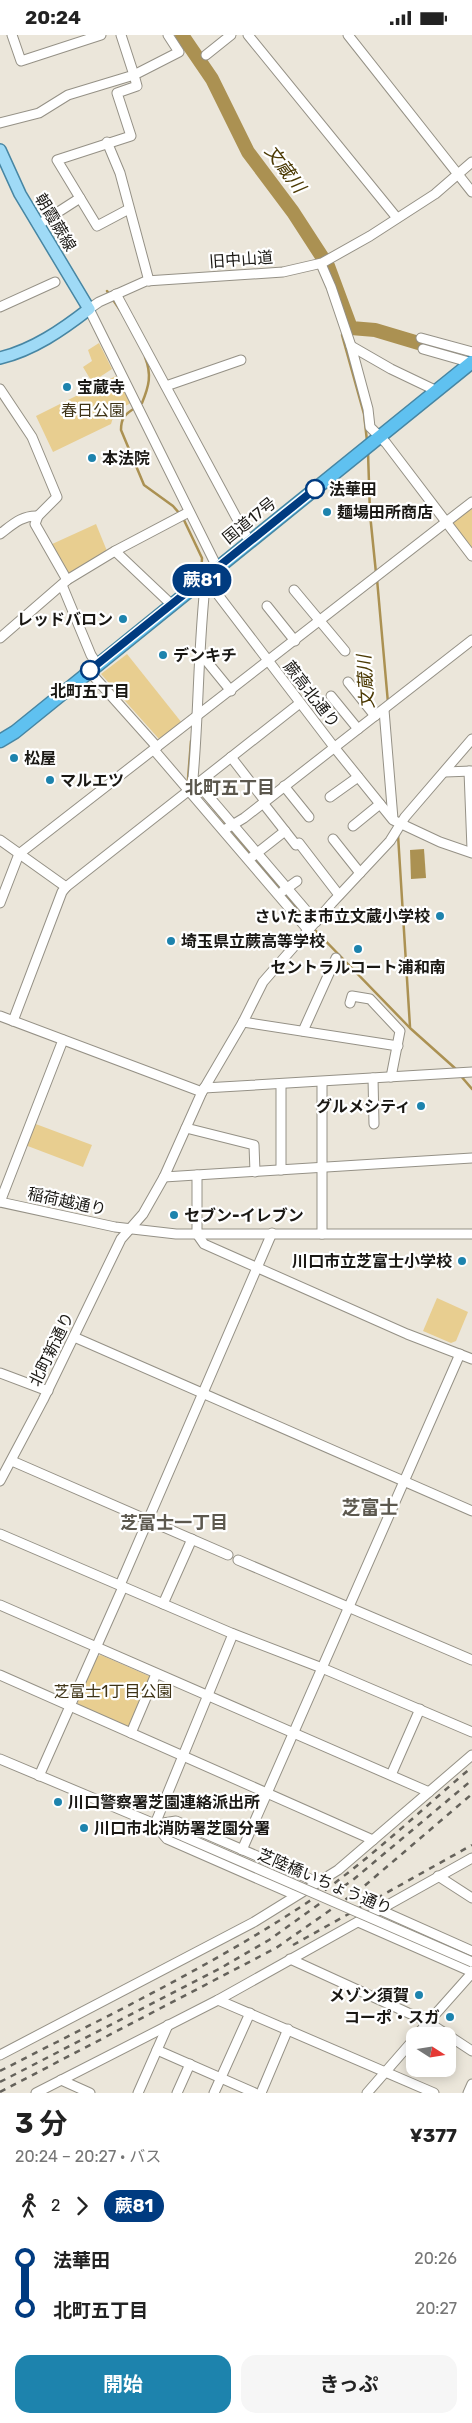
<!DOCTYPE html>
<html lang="ja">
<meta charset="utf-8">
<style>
:root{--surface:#fff;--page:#f6f6f6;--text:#222;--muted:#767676;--accent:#1d83ad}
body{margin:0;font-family:Rubik,"Noto Sans JP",sans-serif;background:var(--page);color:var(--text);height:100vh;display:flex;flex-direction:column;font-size:19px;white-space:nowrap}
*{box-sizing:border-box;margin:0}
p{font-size:16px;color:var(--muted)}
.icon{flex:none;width:28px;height:28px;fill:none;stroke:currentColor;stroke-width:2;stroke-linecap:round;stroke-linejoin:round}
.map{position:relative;height:2058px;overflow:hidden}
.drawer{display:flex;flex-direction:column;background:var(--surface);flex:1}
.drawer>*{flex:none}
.badge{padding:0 10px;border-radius:16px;font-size:18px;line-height:32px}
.needle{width:32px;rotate:102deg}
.fabs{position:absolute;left:406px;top:1992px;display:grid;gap:10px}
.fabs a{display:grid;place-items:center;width:50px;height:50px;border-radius:10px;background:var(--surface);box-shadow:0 2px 12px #0003;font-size:25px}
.map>.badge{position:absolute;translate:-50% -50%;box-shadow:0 0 0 2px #fff}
.legs{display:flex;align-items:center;gap:8px;height:55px;padding:0 15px;font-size:16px}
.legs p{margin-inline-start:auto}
.summary{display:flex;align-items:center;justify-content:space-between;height:85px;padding:0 15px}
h1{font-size:28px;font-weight:700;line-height:38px}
.action{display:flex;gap:10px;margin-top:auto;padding:10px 15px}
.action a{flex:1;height:58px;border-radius:15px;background:var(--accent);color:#fff;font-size:20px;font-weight:700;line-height:58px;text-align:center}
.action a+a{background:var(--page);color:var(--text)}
ul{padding:0 15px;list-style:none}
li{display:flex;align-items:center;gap:18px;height:50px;font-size:19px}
li i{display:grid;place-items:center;width:8px;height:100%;margin:0 6px;background:currentColor}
li i::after{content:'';width:12px;height:12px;margin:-6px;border:4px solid;border-radius:50%;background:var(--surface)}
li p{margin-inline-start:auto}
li:first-child i{background:linear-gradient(#0000 50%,currentColor 0)}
li:last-child i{background:linear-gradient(currentColor 50%,#0000 0)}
.status{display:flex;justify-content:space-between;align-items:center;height:35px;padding:0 25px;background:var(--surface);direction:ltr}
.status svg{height:14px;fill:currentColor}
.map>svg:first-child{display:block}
.green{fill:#e8ce90}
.water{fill:#ab9152}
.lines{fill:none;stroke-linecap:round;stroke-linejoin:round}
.stream{stroke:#ab9152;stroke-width:2.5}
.river{stroke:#ab9152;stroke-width:14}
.minor-casing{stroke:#959186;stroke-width:11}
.major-casing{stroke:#4786a3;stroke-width:14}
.highway-casing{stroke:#4786a3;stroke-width:15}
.minor{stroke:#fff;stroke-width:9}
.major{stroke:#9fdaf6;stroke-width:11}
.highway{stroke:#5fc1f0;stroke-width:12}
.rail{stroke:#65625b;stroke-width:2.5;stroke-dasharray:6 6;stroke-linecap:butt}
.minor-bridge-casing{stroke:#959186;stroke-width:11;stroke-linecap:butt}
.minor-bridge{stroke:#fff;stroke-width:9}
.line-1-casing{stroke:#fff;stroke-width:11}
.line-1{stroke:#003b80;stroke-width:8}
.poi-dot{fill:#1d83ad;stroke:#fff;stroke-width:2}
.stop-1-dot{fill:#fff;stroke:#003b80;stroke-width:2.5}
.labels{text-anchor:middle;stroke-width:4.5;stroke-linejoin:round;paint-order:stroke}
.street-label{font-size:16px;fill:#1a1814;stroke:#fff}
.poi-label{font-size:16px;font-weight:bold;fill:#1a1814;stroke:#fff;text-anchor:start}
.park-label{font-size:16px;fill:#3f3417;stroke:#fff}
.stop-label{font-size:16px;font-weight:bold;fill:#1a1814;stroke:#fff;text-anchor:start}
.water-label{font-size:18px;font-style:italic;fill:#4c3a04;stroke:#fff}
.neighbourhood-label{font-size:18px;font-weight:bold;fill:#5c584e;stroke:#fff}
.quarter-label{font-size:19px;font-weight:bold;fill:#5c584e;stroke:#fff}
</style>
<div class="status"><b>20:24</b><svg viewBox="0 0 49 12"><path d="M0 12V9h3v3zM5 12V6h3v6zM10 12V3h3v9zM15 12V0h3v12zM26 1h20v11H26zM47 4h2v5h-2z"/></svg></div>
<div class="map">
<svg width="472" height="2058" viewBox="0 0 472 2058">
<rect width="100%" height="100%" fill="#ebe6da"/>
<g class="green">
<polygon points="99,308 112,334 92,347 83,332 92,326 88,315"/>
<polygon points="118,340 131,368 115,376 111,389 53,417 36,381"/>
<polygon points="472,467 472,521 446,487"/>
<polygon points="96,489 107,516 70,541 50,510"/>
<polygon points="127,619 182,688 159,704 101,639"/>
<polygon points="33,1088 92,1110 83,1132 25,1110"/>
<polygon points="437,1263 468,1277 456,1306 451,1308 423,1296"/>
<polygon points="101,1620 149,1641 150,1648 132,1691 128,1693 79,1672 77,1665 95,1622"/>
</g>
<polygon class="water" points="424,814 426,843 411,844 410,815"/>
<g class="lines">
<g class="stream">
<polyline points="107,256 120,275"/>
<polyline points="342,300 364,379 367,406"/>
<path d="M139,370l3,-2c7,-17 10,-28 3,-46"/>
<path d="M135,373c-10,6 -14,10 -14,22l23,55 29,21 7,8"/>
<polyline points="368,417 370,479 376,538"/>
<polyline points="183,483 202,523 201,541"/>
<polyline points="377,544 388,668"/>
<polyline points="191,747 188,744 191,706"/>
<polyline points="198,755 281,855"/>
<polyline points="398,800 410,992"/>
<polyline points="284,859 310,889"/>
<polyline points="313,893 410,993 457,1035"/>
<polyline points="460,1040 472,1054"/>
</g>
<polyline class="river" points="182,0 212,44 248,117 293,177 328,231 351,293 375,295 442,315"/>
<g class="minor-casing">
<g id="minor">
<polyline points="12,0 21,26 101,0"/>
<polyline points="248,0 397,183"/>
<polyline points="348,0 472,157"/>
<polyline points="206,20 231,0"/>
<polyline points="0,88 39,78 68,60 134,40 121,0"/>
<polyline points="107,107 120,138 149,246"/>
<polyline points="129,174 97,191 57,125 131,101 117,58 137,51 134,40 179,17 168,0"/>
<polyline points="38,190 80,163"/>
<polyline points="321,229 331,252 351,311 368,374 370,392 386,408 472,521"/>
<polyline points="116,259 249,506"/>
<polyline points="0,272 55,247"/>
<polyline points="421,303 472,317"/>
<polyline points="351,311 391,334 437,356"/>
<polyline points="423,314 472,328"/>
<polyline points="166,351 241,325"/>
<polyline points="0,354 32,402 57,462 38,481 35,489 67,545"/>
<path d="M0,499c12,-9 22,-19 38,-18"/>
<polyline points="115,516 171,569"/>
<polyline points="217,532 89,274 99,267 146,246 283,237 322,228 370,201 435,159 472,127"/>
<polyline points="206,542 209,548 334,712 393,785 440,807 472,818"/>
<path d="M206,542c-8,67 -7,134 -13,201l123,144"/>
<polyline points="62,550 91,620 97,629"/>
<polyline points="294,555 345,616"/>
<polyline points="267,571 295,606"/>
<polyline points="0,603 67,545 115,516 189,477"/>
<polyline points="200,618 231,656"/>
<polyline points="89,636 157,712"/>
<polyline points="348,647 375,681"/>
<polyline points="331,661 358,694"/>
<polyline points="384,675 393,784"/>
<polyline points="154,715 309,896"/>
<polyline points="231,722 265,766"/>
<polyline points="469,736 472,814"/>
<polyline points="445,737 472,736"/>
<polyline points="284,751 309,782"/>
<polyline points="330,762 358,742"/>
<polyline points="263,768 296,810"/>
<polyline points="353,791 380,769"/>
<polyline points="224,795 244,783 472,605"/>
<polyline points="333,804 360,838"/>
<polyline points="0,805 66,852"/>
<polyline points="299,808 339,860"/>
<polyline points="252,822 285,796"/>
<polyline points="283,856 297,846"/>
<polyline points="0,868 19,819 472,467"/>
<polyline points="350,968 352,961 370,964 400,996 391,1042"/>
<polyline points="0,981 202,1057"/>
<polyline points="13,986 62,857 66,852 300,668"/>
<polyline points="243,987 398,1011"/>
<polyline points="303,996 336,923"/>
<polyline points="373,1043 374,1089"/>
<polyline points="322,1047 322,1199"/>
<polyline points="281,1049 281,1135"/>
<polyline points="204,1053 472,1037"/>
<polyline points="186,1093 254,1110 255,1137"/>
<polyline points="197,1140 197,1199 204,1209 407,1299 472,1324"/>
<polyline points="164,1142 472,1123"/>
<polyline points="0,1167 115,1192 176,1199 472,1199"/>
<polyline points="0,1167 63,1005"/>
<polyline points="74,1302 472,1476"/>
<polyline points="0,1338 48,1356"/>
<polyline points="12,1426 228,1520"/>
<polyline points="0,1446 43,1365 121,1204 143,1179 164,1142 202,1057 243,987 263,947 332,868 390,806 405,782 472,704"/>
<polyline points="0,1499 231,1598 322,1633 472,1697"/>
<polyline points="238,1525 472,1625"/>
<polyline points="120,1550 272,1198"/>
<polyline points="163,1569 192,1504"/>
<polyline points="0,1570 429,1757"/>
<polyline points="0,1640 373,1805"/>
<polyline points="131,1698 156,1639"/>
<polyline points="0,1724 169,1795"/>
<polyline points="391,1740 420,1674"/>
<polyline points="39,1741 123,1552"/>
<polyline points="155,1789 233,1599"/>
<polyline points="157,1789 176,1786 317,1847"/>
<polyline points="155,1790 167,1804 295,1860"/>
<polyline points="242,1815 460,1319"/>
<polyline points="438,1841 472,1863"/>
<polyline points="378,1874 472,1916"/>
<polyline points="358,1887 472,1937"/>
<polyline points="290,1924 428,1987 472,2016"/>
<polyline points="218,1965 434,2058"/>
<polyline points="416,2001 472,1938"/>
<polyline points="157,2015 255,2058"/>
<polyline points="0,2020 254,1887 338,1835 472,1720"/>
<polyline points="61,2045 90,2058"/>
<polyline points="36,2058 218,1965 472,1823"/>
<polyline points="138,2058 168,1990"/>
<polyline points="177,2058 190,2029"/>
<polyline points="214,2058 250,1978"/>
<polyline points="261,2058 288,1994"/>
<polyline points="367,2058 415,2003"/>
<polyline points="468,2058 472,2049"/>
</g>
</g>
<g class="major-casing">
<path id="major" d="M0,115l20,44 69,115c-27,21 -56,41 -89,49"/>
</g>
<g class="highway-casing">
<polyline id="highway" points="0,706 15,697 472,327"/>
</g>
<use href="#minor" class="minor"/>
<use href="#major" class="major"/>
<use href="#highway" class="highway"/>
<g class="rail">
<polyline points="293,1910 472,1810"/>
<path d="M0,2036c101,-52 204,-101 299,-163 63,-41 116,-93 173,-141"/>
<polyline points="0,2047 219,1934 269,1905 354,1844 472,1745"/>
<polyline points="0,2057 276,1913 362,1853 472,1759"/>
</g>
<g class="minor-bridge-casing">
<polyline id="minor-bridge" points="169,1795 472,1927"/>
</g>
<use href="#minor-bridge" class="minor-bridge"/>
</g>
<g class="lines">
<g class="line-1-casing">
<polyline id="line-1" points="90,635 315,454"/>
</g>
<use href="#line-1" class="line-1"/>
</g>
<g class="poi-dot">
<circle cx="67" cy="352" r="5"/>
<circle cx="92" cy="423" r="5"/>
<circle cx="327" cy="477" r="5"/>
<circle cx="123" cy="584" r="5"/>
<circle cx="163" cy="620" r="5"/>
<circle cx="14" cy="723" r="5"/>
<circle cx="50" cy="745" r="5"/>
<circle cx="440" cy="881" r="5"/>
<circle cx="171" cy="906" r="5"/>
<circle cx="358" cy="914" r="5"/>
<circle cx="421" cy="1071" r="5"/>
<circle cx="174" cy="1180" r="5"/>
<circle cx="462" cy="1226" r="5"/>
<circle cx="58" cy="1767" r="5"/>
<circle cx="84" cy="1793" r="5"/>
<circle cx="419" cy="1960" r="5"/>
<circle cx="450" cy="1982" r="5"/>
</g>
<g class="stop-1-dot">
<circle cx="315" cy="454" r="9"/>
<circle cx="90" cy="635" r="9"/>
</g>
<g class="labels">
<g class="street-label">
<text transform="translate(56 187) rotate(59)" y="6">朝霞蕨線</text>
<text transform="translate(241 224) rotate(-4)" y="6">旧中山道</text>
<text transform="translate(249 485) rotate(-39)" y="6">国道17号</text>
<text transform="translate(312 659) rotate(52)" y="6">蕨高北通り</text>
<text transform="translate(67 1166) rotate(12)" y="6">稲荷越通り</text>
<text transform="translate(51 1314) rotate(-64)" y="6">北町新通り</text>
<text transform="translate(325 1846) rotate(23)" y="6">芝陸橋いちょう通り</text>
</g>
<g class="poi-label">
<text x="77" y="358">宝蔵寺</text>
<text x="102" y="429">本法院</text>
<text x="337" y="483">麺場田所商店</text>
<text x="113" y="590" text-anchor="end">レッドバロン</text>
<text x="173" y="626">デンキチ</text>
<text x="24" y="729">松屋</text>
<text x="60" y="751">マルエツ</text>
<text x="430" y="887" text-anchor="end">さいたま市立文蔵小学校</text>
<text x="181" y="912">埼玉県立蕨高等学校</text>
<text x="358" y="938" text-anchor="middle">セントラルコート浦和南</text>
<text x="411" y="1077" text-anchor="end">グルメシティ</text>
<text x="184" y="1186">セブン-イレブン</text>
<text x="452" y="1232" text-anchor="end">川口市立芝富士小学校</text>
<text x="68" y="1773">川口警察署芝園連絡派出所</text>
<text x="94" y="1799">川口市北消防署芝園分署</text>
<text x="409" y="1966" text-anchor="end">メゾン須賀</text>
<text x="440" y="1988" text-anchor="end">コーポ・スガ</text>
</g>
<g class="park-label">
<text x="93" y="381">春日公園</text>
<text x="113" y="1662">芝富士1丁目公園</text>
</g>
<g class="stop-label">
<text x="329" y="460">法華田</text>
<text x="90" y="662" text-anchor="middle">北町五丁目</text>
</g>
<g class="water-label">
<text transform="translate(285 134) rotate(53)" y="6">文蔵川</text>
<text transform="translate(366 647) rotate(-94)" y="6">文蔵川</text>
</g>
<g class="neighbourhood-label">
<text x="230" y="759">北町五丁目</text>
<text x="174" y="1494">芝富士一丁目</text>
</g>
<g class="quarter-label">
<text x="370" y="1479">芝富士</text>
</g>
</g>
</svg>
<div class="fabs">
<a><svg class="needle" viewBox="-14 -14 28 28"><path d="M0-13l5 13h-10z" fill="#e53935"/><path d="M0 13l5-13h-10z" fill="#767676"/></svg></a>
</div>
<b class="badge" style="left:202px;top:545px;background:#003b80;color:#fff">蕨81</b>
</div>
<section class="drawer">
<div class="summary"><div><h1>3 分</h1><p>20:24 – 20:27 · バス</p></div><b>¥377</b></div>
<div class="legs"><svg class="icon" aria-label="walk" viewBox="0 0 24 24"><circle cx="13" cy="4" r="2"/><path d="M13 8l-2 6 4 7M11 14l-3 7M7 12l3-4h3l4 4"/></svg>2<svg class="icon" aria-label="forward" viewBox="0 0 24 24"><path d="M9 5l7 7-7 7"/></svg><b class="badge" style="background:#003b80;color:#fff">蕨81</b></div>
<ul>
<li><i style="color:#003b80"></i><b>法華田</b><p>20:26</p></li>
<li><i style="color:#003b80"></i><b>北町五丁目</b><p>20:27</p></li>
</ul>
<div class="action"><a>開始</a><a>きっぷ</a></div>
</section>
